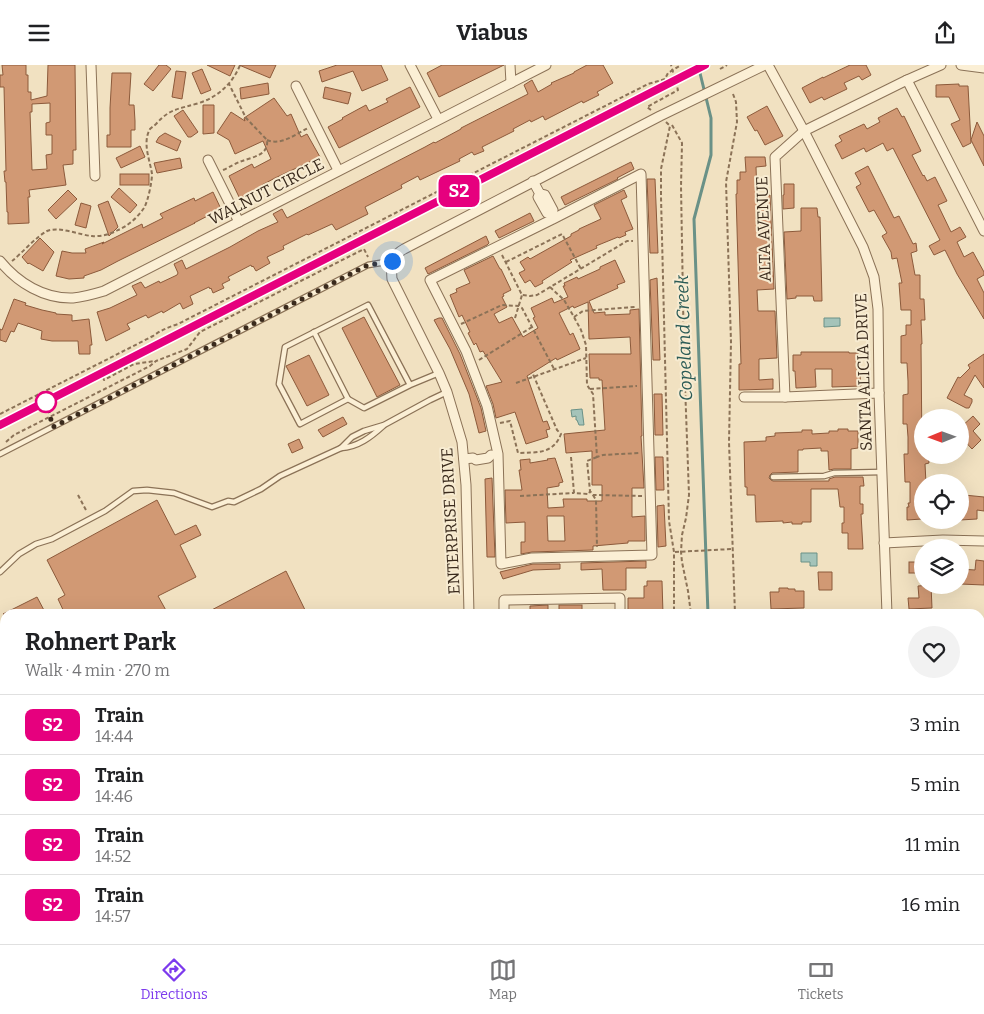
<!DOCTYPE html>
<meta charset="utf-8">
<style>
:root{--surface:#fff;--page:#f2f2f2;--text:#202124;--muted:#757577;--line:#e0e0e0;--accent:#7c3aed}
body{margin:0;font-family:Bitter,serif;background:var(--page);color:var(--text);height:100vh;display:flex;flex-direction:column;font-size:19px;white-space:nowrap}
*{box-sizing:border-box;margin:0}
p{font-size:16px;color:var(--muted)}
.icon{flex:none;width:28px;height:28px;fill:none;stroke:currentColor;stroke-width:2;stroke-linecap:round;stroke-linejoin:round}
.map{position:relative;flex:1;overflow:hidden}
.drawer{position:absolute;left:0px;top:544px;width:985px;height:336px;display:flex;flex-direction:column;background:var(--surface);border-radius:15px 15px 0 0;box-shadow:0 5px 20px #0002}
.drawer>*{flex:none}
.badge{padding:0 10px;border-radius:8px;font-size:18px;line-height:32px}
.needle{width:32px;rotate:269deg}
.controls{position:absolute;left:914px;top:344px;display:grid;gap:10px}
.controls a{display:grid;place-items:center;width:55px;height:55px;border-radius:50%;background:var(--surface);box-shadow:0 5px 20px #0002;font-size:25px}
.you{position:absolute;width:25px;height:25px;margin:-12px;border:4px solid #fff;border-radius:50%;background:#1a73e8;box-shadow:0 0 0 8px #1a73e833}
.map>.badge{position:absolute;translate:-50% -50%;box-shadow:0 0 0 2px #fff}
.round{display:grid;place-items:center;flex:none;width:52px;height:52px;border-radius:26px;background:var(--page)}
.overview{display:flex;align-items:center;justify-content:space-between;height:85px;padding:0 25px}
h1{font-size:24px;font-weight:700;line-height:38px}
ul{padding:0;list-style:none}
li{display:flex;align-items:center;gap:15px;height:60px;padding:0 25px;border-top:1px solid var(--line)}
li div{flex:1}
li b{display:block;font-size:19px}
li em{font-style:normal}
li .badge{min-width:55px;font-weight:700;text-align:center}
header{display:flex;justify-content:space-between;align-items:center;height:65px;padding:0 25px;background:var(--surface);font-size:22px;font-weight:700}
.menu{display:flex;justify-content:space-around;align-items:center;height:70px;border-top:1px solid var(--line);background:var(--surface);font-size:14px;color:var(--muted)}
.menu a{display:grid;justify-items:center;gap:2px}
.menu .active{color:var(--accent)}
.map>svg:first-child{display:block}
.green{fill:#cacf94}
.water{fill:#a4c3b9;stroke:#6a9187}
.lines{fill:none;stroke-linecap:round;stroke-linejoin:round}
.stream{stroke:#6a9187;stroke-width:3}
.building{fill:#d19974;stroke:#8c5a3b;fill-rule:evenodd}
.service-casing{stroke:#8b7257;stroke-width:7}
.minor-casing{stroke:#8b7257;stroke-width:11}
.path{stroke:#8b7257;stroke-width:2;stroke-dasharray:4 2.5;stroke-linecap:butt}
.service{stroke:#fbefd5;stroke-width:4.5}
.minor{stroke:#fbefd5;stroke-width:9}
.rail{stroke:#3a2a1c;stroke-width:3;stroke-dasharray:9 9;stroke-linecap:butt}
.line-casing{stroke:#fff;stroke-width:11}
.line{stroke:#e6007e;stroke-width:8}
.walk{stroke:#3a2a1c;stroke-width:5;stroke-dasharray:0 9}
.stop-dot{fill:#fff;stroke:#e6007e;stroke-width:2.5}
.labels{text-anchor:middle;stroke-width:4;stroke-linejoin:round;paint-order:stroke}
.street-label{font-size:16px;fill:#3a2a1c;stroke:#f7ebd1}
.water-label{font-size:18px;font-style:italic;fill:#2b5b56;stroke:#f7ebd1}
</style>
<header><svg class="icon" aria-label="menu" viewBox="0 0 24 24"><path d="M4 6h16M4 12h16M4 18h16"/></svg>Viabus<svg class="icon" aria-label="share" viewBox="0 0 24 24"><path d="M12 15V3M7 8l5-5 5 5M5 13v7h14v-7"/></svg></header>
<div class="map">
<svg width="984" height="879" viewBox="0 0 984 879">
<rect width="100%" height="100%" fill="#f1e1c1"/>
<g class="green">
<polygon points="980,653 984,654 984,879 907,879 907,875 980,875"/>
<polygon points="0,715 5,725 5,875 57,875 59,879 0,879"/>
</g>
<g class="water">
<polygon points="824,253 840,253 840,261 824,262"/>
<polygon points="582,344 584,360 579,360 577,355 576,355 576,351 572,352 571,345"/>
<polygon points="801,488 817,488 817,501 810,501 810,497 801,497"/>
</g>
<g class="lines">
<g class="stream">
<polyline points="698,0 711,53 711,90 694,154 708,549"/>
<polyline points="717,875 717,879"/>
</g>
</g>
<g class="building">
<path d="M2,0h24v10h2v17h3v8l16,-4 1,-31h27l1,85h-3v14l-10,1 3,20 -37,5 1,7h-2l1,26 -21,1v-12h-1l-1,-30h-1l-1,-11h2l-2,-84h-4v-12h3zM50,38v19l-4,1v12h6v19l-6,1 1,14 -15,1 -2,-58h2v-8z"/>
<polygon points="159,0 166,0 171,4 153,26 144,19"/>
<polygon points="207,0 235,0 230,11"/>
<polygon points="239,0 276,0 270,13"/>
<polygon points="337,0 381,0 388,15 362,26 353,6 322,17 319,6"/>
<polygon points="442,0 504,0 439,32 427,8"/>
<polygon points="587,0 603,0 613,18 597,27 599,30 583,38 582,36 545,55 543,51 531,57 530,55 513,64 514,66 482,82 484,86 474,90 472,87 459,94 460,96 420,115 418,111 401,120 402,123 365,142 368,149 336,165 332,159 308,170 307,169 283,181 284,184 267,192 270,198 256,206 253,201 252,202 251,200 228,212 230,215 222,219 224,223 213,228 211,223 210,224 209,222 190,231 193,239 183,244 180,238 163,248 162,246 148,253 146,250 127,259 130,264 106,276 97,247 110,243 137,230 132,221 141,217 145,223 159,216 160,218 177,210 178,208 174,199 182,195 186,204 230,182 258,166 278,157 273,149 282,144 287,153 425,82 434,77 435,78 461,64 461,63 528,29 524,20 532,15 538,27 552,19 551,18 574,8 574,7"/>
<polygon points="850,0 866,0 871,10 862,15 859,11 844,18 847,24 824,35 822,32 810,38 802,23 823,12 823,13"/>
<polygon points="202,4 211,25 201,29 192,8"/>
<polygon points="176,6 186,7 182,34 172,32"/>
<polygon points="112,8 131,8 129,40 134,40 135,56 135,65 131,65 131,82 107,82 107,70 110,70 110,43"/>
<polygon points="268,18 269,29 241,34 240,23"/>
<polygon points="959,19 959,21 968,21 971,78 963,82 951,59 960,55 949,32 936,32 936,20"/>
<polygon points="325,22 351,28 348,39 323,33"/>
<polygon points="410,22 420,42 339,83 328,62 343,54 342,53 366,40 369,46 388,37 386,34"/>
<polygon points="274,33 287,51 291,49 301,72 307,69 320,92 275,113 262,120 264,122 240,134 229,111 252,99 254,103 271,94 263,76 235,89 229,75 217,68 231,47 245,56 244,53"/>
<polygon points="203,40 214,40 214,68 203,69"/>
<polygon points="767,41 783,71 765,80 757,65 755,66 747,52"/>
<polygon points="897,43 902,52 904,51 921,86 912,90 923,111 924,110 927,116 935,112 947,136 938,140 951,167 960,162 966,172 957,177 964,192 973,187 984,207 984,210 977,214 984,228 984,254 957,209 945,185 934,190 929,181 940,175 893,83 887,86 883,78 866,87 864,83 842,94 835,80 842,76 839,71 864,59 867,64 880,57 878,53"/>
<polygon points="183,45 198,67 191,72 188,72 174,51"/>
<polygon points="977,57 984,71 984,101 971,75"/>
<polygon points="165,68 181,76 177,86 156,77 159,72"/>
<polygon points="140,81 145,92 121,103 116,93"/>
<polygon points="745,92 765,92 766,101 756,102 757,130 770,130 774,224 757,225 758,246 775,246 777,293 759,294 759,315 773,314 773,324 739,325 739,299 741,299 736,129 737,129 737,115 740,115 740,107 746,107"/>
<polygon points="180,93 182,103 157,108 154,98"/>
<polygon points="631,97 634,104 617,113 618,114 565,140 561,132"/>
<polygon points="868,101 894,153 899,151 913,179 916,178 917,186 911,188 915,210 920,210 920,234 924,234 925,255 921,255 922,279 921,279 922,390 928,390 929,398 925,399 926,418 922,418 922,454 907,455 907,442 909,442 908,438 910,438 910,417 905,417 904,389 908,389 908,372 907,359 903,359 903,330 908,329 908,316 907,298 901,298 901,271 906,270 906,260 911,260 911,245 901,245 899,218 902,218 897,193 892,194 891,187 882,171 887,168 874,145 869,147 856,122 861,119 855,108"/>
<rect x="120" y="109" width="29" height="11"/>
<polygon points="647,114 655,114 658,188 650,188"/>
<polygon points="784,119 794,119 794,143 783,144 783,130 784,130"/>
<polygon points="119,123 137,140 130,148 111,132"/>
<polygon points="68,125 77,134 56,154 48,145"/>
<polygon points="624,125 627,132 621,135 633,164 625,167 626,170 619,173 618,172 596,181 597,183 570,195 572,197 542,216 543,218 535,222 530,215 525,218 519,208 525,205 520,197 528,192 530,194 571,171 571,169 579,165 579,164 601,154 594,140"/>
<polygon points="213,127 221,144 194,158 195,158 118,196 101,205 84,211 84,213 69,214 56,211 62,186 72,188 86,188 85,184 104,177 102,179 142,159 143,163 163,153 160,149 194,133 195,136"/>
<polygon points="108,136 118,162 109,171 98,140"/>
<polygon points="81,138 91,141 86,163 75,160"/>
<polygon points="801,143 817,143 818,152 820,152 822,236 814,236 813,231 796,231 796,233 787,234 784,167 801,166"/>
<polygon points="530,148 534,156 499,173 495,166"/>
<polygon points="486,171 489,178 487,180 428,209 425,203"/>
<polygon points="40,173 54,187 43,206 29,198 28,199 22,192"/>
<path d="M493,191l7,13h1l10,21 -8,4 1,2 -2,1 5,10 -13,7 5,9 13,-6 11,20 15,-9 -5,-10 2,-1 -4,-9 21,-10 2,5 14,-6 -5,-11h2l-1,-3 13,-6 1,2 22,-10v-2l15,-7 10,22 -8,3 1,3 -29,13 5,12 11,-1v3l25,-1v-4l9,-1 3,127h-1l3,52h-12v29l13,-1v25h-17v2l-35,3v4l-61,2 -11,2v-12h4v-20l-19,1 -1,-33h17l-3,-20h2l-1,-10 10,-1v4l18,-3 -1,-1 8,-1 8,24 -4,1v3l-12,2 1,20 16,-1 -1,-8h24v2h15v-16h-10v-34l-26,2 -2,-19 41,-4 -3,-50h-3v-2h-9l-1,-24h42l-1,-17 -41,2 -1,-37 -14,6 -1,-2 -14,7 11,22 3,-2 7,16 -23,11 -1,-2 -29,18 16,46 4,-1 3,8 -4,1 2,7 -22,7 -11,-32 -19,6 -3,-14 -7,-18 16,-4 -19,-31 -3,1 -4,-9 -2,2 -6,-12 2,-1 -8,-17 -3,2 -9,-22 7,-3 -1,-3 14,-6 -6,-13zM547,451h17l1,25h-17z"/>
<polygon points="657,213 660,295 653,295 650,215"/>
<polygon points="14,234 26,238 25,240 42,245 56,248 56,249 72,250 72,256 89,254 92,280 90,280 90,289 79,289 78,276 52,276 41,274 42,266 18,258 14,267 11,266 6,277 0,275 0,264 2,265"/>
<polygon points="364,252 400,320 377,332 342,263"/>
<polygon points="439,253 442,253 460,289 481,343 486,366 479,368 469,329 450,284 434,255"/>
<polygon points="801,287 849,287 849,288 858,288 859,311 860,311 861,321 832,322 832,304 815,304 816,322 796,323 795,306 793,306 793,290 801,290"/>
<polygon points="984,289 984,323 975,310 964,330 972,334 972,337 969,343 966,343 947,333 958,312 960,313 970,303 968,300"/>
<polygon points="309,290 329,330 307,341 286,301"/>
<polygon points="654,329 662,329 663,370 655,370"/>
<polygon points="973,351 980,359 973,366 981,375 972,384 960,371 960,363"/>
<polygon points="343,352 347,359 323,372 318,365"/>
<polygon points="838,364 848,364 848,366 858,366 858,383 851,384 851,404 834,404 829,405 828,386 821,386 821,383 803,384 803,385 798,385 798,407 772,408 770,410 769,413 771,415 773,416 829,416 829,414 835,412 863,412 864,421 860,421 860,439 863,439 863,449 861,449 863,484 848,484 848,468 842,468 842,458 844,458 844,442 840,442 838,424 811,424 811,457 802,457 802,459 792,459 792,457 783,458 783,456 756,457 755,430 747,430 747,422 745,422 744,377 766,376 766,372 775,371 775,368 802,367 802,365 812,365 812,369 829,368 829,366 838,366"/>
<polygon points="299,374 303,383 292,388 288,379"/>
<polygon points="655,392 663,392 664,425 656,425"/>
<polygon points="492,413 495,492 487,492 485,414"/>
<polygon points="964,430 984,432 984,446 977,445 977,454 960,455 960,431 964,431"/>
<polygon points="157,435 175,470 196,460 201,470 180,480 196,512 158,531 168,549 65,549 58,534 65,530 47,495"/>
<polygon points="664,440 666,481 658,482 657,441"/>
<polygon points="976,495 984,496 984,520 960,519 960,504 975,505"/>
<polygon points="646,496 646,503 626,503 626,525 603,525 602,504 581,505 581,498"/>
<rect x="909" y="497" width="13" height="11"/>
<polygon points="533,499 560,499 560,504 533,505 503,514 500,507"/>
<polygon points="286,506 307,549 204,549"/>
<polygon points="818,507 832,507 832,525 819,525"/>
<polygon points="647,516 662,516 663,549 628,549 628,533 644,533 644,521 647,521"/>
<polygon points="931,520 932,543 909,544 908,533 919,533 918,521"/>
<polygon points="779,523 788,523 788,524 795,524 795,526 804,526 804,543 771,544 770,527 779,527"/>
<polygon points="37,532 46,549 3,549"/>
<polygon points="548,540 548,549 530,549 530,541"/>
<rect x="559" y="540" width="23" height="6"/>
</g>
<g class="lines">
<g class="service-casing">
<g id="service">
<polyline points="314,267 348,334"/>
<polyline points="410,320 368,240 285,282 279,319 300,359 348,334 364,343 410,320 439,308"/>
<path d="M341,383c17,-1 30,-11 42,-22"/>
<polyline points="0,389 368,200 392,196"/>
<polyline points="773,412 824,411 834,408 882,407"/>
<polyline points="0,507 19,489 36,479 52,474 105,446 133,426 147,425 174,428 212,442 228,436 234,437 261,424 280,411 341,383 352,372 364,366 384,360 430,335 447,327"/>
<polyline points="0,681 5,691"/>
<polyline points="980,831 981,831"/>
<polyline points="66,875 68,879"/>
<polyline points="217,875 220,879"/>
<polyline points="321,875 321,879"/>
<polyline points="504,875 504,879"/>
<polyline points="634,875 634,879"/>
</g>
</g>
<g class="minor-casing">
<g id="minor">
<polyline points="91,0 95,111"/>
<polyline points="410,0 438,54"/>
<polyline points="510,0 511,18"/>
<polyline points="768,0 804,66 863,182 874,212 878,244 879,328 887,549"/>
<polyline points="961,0 984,3"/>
<polyline points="907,15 984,166"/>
<polyline points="296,21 338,105"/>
<polyline points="208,95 239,157"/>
<polyline points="533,116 540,129 538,132 547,148 551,149"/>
<polyline points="540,129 545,130 553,145 551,149 553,154 430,215 466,286 487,341 498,389 501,499 532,493 652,490 641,109 553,154"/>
<path d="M0,196c18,22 44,38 73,37 11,-1 21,-4 31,-7l442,-226"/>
<polyline points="879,328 785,332 775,92 804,66 907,15 941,0"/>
<polyline points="744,332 785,332"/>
<polyline points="464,394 473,393 476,395 488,393 491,390"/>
<polyline points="884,478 943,475 984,476"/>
<path d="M469,549l-3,-129 -4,-43 -15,-50 -8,-19 -47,-94c-1,-14 -2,-22 12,-30l256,-133 105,-51"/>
<polyline points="504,549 504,535 620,533 620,549"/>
<polyline points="980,591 984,591"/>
<polyline points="463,875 463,879"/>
<polyline points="482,875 482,879"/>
<polyline points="897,875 898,879"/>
<polyline points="140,879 146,875"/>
<polyline points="163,879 169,875"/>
</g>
</g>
<g class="path">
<polyline points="720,4 727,0"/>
<polyline points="733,29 736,37 737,57 726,117 731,277 729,377 735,549"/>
<polyline points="651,45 647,42 678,25 671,0"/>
<polyline points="666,57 670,61 661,104 661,132 669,456 674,487 674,549"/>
<polyline points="672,60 682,78 681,121 684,292 689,430 686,453 682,470 681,487 682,497 688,526 691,549"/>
<path d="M267,75c14,6 29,-6 41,-12"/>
<path d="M223,105c7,-3 13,-7 19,-9 11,-4 27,-6 25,-21l-21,-22 -17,-34"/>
<polyline points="502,190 522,230 530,231 537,230 627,176 633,176"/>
<path d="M12,196c10,-8 25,-25 35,-30 13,-5 32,4 45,5 8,1 19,-2 26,-6 10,-4 20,-13 26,-22 4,-7 8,-26 8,-34 -2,-14 -10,-31 -2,-45 2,-2 4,-3 6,-5 14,-16 24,-15 43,-21 19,-6 34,-20 41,-38"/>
<polyline points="506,197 562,169 581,204"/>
<polyline points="550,222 564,235 574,252 581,265 586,280 587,320 593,329 597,392 603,390 639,388"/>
<polyline points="574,252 583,246 635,242"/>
<polyline points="515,253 522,230"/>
<polyline points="461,259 502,240 519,241 522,243 554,304"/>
<polyline points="479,295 532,262"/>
<polyline points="103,312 104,315 134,299 155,296"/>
<polyline points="516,318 586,293"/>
<polyline points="590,324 637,321"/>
<path d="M0,349l153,-78c8,-6 16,-9 25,-12l470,-240 17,-5 3,-6 13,-8"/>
<path d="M500,358l10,-2 8,32c18,-1 35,2 43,-19l-4,-4 -25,-58"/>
<polyline points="6,377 14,370 150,301 156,296 187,284 200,267 364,184 368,192"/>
<polyline points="571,392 574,428 589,429 590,426"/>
<polyline points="597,392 587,396 590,426 593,430 642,431"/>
<polyline points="78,430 87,447"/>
<polyline points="593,430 596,435 597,482"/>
<polyline points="520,431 574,428"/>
<polyline points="675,487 732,484"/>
<polyline points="682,875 682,879"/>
<polyline points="703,875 703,879"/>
<polyline points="743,875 743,879"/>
</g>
<use href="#service" class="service"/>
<use href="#minor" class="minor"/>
<polyline class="rail" points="0,360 706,0"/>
</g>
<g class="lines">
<g class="line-casing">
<polyline id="line" points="0,360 705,0"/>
</g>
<use href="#line" class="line"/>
<polyline class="walk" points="46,337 53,362 368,200 392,196"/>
</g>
<circle class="stop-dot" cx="46" cy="337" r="10"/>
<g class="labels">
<g class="street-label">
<text transform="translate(266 126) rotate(-27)" y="6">WALNUT CIRCLE</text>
<text transform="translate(763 164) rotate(-92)" y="6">ALTA AVENUE</text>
<text transform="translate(863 307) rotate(-92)" y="6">SANTA ALICIA DRIVE</text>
<text transform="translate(450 456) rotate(-93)" y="6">ENTERPRISE DRIVE</text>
</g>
<g class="water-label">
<text transform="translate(684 273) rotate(-92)" y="6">Copeland Creek</text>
</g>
</g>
</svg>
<div class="controls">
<a><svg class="needle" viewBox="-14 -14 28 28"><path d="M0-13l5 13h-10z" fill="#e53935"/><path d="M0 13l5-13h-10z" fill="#757577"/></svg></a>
<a><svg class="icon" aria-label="locate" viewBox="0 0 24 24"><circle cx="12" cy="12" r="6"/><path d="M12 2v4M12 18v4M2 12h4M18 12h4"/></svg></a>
<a><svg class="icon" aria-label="layers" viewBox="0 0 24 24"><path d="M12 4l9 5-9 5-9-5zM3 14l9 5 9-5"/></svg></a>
</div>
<div class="you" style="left:392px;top:196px"></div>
<b class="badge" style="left:459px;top:126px;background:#e6007e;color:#fff">S2</b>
<section class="drawer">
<div class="overview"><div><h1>Rohnert Park</h1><p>Walk · 4 min · 270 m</p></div><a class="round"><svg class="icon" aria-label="heart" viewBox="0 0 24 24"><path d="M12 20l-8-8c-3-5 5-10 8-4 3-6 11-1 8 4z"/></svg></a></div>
<ul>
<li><span class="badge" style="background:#e6007e;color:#fff">S2</span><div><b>Train</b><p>14:44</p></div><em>3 min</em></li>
<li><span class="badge" style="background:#e6007e;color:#fff">S2</span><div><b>Train</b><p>14:46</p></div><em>5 min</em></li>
<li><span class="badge" style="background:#e6007e;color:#fff">S2</span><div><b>Train</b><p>14:52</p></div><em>11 min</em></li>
<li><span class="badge" style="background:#e6007e;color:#fff">S2</span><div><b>Train</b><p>14:57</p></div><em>16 min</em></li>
</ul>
</section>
</div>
<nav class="menu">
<a class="active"><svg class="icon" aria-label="directions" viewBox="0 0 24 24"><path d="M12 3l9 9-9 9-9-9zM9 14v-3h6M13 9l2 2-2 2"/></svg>Directions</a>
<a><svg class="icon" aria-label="map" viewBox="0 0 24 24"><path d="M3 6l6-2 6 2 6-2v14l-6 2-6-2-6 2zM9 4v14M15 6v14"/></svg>Map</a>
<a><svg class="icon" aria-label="tickets" viewBox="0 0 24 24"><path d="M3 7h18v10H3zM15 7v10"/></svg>Tickets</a>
</nav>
